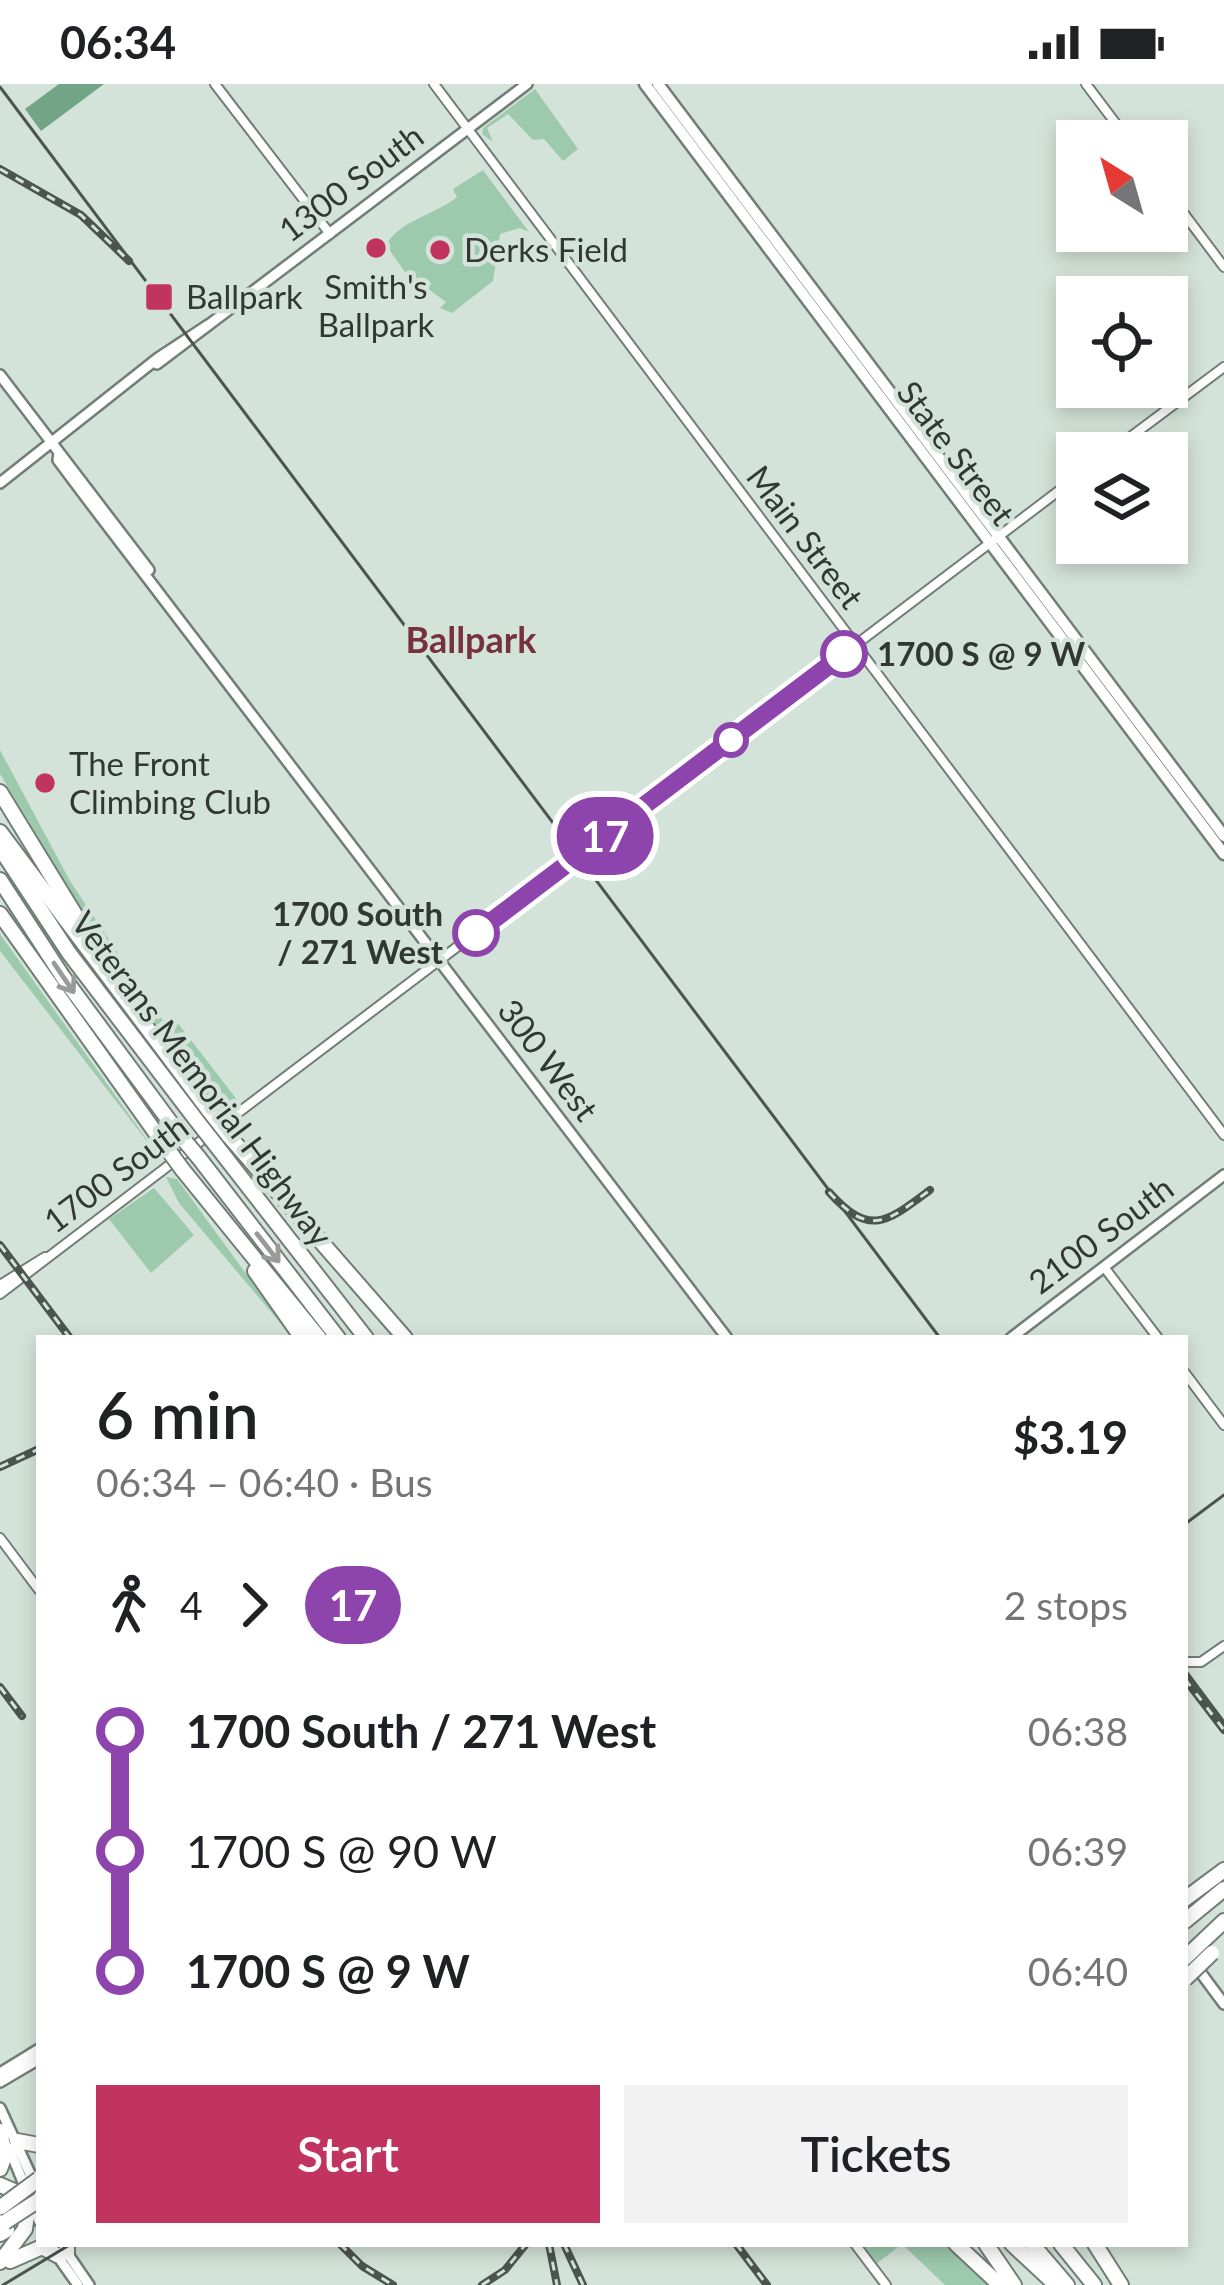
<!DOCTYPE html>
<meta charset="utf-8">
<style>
:root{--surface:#fff;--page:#f2f2f2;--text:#202124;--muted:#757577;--accent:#c23460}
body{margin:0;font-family:Lato,sans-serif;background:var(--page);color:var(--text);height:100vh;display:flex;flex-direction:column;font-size:45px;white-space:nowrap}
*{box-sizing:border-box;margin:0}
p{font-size:39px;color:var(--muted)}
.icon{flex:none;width:66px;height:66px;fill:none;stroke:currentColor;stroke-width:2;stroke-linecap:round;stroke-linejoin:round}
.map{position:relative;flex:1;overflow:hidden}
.drawer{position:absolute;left:36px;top:1251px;width:1152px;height:912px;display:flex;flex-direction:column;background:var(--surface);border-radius:0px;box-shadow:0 6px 18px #0003}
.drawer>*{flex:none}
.badge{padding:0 24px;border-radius:39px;font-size:42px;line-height:78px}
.needle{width:78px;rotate:323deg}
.buttons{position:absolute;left:1056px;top:36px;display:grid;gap:24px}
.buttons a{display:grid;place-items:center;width:132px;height:132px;border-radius:0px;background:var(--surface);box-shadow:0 6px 18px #0003;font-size:60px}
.map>.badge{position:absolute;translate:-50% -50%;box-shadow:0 0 0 6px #fff}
.legs{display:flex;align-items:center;gap:18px;height:132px;padding:0 60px;font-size:39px}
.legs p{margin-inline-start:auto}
.summary{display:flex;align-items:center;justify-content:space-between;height:204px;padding:0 60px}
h1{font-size:66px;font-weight:600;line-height:90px}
.button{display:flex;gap:24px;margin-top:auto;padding:24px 60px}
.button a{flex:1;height:138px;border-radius:0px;background:var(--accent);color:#fff;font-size:48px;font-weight:600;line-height:138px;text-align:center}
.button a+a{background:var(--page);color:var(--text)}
ul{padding:0 60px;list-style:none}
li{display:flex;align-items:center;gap:42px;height:120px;font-size:45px}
li i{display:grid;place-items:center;width:18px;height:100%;margin:0 15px;background:currentColor}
li i::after{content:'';width:30px;height:30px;margin:-15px;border:9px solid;border-radius:50%;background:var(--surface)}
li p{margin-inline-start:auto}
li:first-child i{background:linear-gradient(#0000 50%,currentColor 0)}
li:last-child i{background:linear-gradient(currentColor 50%,#0000 0)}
.status{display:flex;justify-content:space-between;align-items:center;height:84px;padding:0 60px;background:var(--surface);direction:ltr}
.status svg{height:33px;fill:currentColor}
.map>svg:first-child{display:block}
.green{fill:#9dcaad}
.water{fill:#71a585}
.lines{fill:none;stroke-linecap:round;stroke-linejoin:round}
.tertiary-casing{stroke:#717e75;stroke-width:12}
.secondary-casing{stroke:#717e75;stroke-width:14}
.primary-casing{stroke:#717e75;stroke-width:15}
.motorway-casing{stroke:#717e75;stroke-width:18}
.tertiary{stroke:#fff;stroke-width:8}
.secondary{stroke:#fff;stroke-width:9}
.primary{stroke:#fff;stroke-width:10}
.motorway{stroke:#fff;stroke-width:14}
.tram{stroke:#4c544f;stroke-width:3}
.rail-casing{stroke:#4c544f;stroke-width:8}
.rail{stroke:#d4e3d9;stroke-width:3;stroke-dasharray:9;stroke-linecap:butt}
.motorway-bridge-casing{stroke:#717e75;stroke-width:18;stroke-linecap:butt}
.motorway-bridge{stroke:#fff;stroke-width:14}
.oneway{stroke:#989b99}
.line-1-casing{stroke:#fff;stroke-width:27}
.line-1{stroke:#8e44ad;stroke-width:18}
.poi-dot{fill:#c23460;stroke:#d4e3d9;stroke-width:4.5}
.stop-1-dot{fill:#fff;stroke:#8e44ad;stroke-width:6}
.labels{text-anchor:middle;stroke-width:9;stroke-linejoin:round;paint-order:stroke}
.street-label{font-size:33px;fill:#313733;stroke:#d4e3d9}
.poi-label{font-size:33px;fill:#313733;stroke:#d4e3d9;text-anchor:start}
.stop-label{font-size:33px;font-weight:bold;fill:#313733;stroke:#d4e3d9;text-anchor:start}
.neighbourhood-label{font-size:36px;font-weight:bold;fill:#773042;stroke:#d4e3d9}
</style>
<div class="status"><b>06:34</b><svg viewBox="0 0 49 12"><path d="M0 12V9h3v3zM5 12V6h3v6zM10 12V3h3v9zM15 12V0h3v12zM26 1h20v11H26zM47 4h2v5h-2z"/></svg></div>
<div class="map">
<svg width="1224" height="2201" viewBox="0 0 1224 2201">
<rect width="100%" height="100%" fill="#d4e3d9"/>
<g class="green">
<polygon points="535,5 578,65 563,77 544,55 533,56 508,30 487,44 493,58 482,50 483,44"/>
<path d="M483,86l46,62 -9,-4 -20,6 -7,47 -41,32 -12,-5 6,-6 -41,-30 -19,-27c14,-25 49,-30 71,-48l-4,-8z"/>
<polygon points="0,666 70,797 168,944 177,938 238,1017 224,1025 213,1023 121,890 0,690"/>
<polygon points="0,850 160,1074 0,867"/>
<polygon points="166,1093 177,1095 293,1254 179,1119"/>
<polygon points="154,1104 194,1151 151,1189 109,1135"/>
<polygon points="861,2160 946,2160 992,2201 945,2201 902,2160 876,2180"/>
</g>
<polygon class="water" points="59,0 104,0 41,47 25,25"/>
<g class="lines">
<g class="tertiary-casing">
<g id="tertiary">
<polyline points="215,0 330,150"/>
<polyline points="434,0 1224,1051"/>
<polyline points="1086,0 1129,57"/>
<polyline points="1167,107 1224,183"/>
<polyline points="1109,369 1224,283"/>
<polyline points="222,1041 1077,393"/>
<polyline points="1104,1183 1158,1254"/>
<polyline points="0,1201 45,1173"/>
<polyline points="0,1210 210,1050"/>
<polyline points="1185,1289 1224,1341"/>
<polyline points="0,1454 39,1506"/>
<polyline points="1185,1578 1201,1578 1224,1562"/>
<polyline points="855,2160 886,2201"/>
</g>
</g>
<g class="secondary-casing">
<g id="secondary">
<polyline points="157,280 527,0"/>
<polyline points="0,291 149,486"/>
<polyline points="59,369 58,376 91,420 727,1254"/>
<polyline points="0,399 158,274 208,241"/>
<polyline points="1011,1254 1224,1091"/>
<polyline points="1195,1881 1224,1920"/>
<polyline points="0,1989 39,1965"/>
<polyline points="0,1998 39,1975"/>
<polyline points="0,2024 33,2096"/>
<polyline points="9,2064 39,2137"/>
<polyline points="65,2166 89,2201"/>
<polyline points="56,2170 78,2201"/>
</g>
</g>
<g class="primary-casing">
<g id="primary">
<polyline points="645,0 1224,770"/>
<polyline points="658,0 1224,752"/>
</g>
</g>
<g class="motorway-casing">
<g id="motorway">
<polyline points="0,708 82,842"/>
<polyline points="0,748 210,1028"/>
<polyline points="0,764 69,869 197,1037"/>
<polyline points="0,796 63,893 179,1050"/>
<polyline points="0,830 163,1059"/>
<polyline points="228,1051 405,1254"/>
<polyline points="215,1060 366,1254"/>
<polyline points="199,1074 338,1254"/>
<polyline points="182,1085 319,1254"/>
<polyline points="255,1187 302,1254"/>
<polyline points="1185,1815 1224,1786"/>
<polyline points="1185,1837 1224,1805"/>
<polyline points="1205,1855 1224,1837"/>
<polyline points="0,2047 5,2071 0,2085"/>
<polyline points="17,2057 39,2061"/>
<polyline points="0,2101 26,2112"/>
<polyline points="0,2131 3,2129"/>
<polyline points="0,2150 7,2146"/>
<polyline points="67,2160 67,2169"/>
<polyline points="956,2160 1000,2201"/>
<polyline points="986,2160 1014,2201"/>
<polyline points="1012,2160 1056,2201"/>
<polyline points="1032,2160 1067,2201"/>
<polyline points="1061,2160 1094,2201"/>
<polyline points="1095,2160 1121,2201"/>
<polyline points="10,2177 42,2163 57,2171"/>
<polyline points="0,2178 25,2145 32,2094"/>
</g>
</g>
<use href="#tertiary" class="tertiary"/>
<use href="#secondary" class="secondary"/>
<use href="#primary" class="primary"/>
<use href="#motorway" class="motorway"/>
<g class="tram">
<polyline points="0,3 940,1254"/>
<polyline points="1185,1440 1224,1411"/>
<polyline points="1185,1586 1224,1638"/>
<polyline points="3,2201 71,2160"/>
</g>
<g class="rail-casing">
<g id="rail">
<polyline points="0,85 81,131 129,177"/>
<path d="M829,1108c41,46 58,30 101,-2"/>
<polyline points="0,1161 70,1254"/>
<polyline points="0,1383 39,1365"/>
<polyline points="1185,1595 1224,1646"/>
<polyline points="0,1603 22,1632"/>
<polyline points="340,2160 362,2182 393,2201"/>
<polyline points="549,2160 557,2201"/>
<polyline points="564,2160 583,2201"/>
<polyline points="736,2160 767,2201"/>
<polyline points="482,2201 505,2186 526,2160"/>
</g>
</g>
<use href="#rail" class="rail"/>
<g class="motorway-bridge-casing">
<g id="motorway-bridge">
<polyline points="210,1028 228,1051"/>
<polyline points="197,1037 215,1060"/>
<polyline points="179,1050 199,1074"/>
<polyline points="163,1059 182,1085"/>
<polyline points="1185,1874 1205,1855"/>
<polyline points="1185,1895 1212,1869"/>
<polyline points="1,2123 39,2095"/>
<polyline points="5,2138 39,2116"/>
</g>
</g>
<use href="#motorway-bridge" class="motorway-bridge"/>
</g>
<defs><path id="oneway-shaft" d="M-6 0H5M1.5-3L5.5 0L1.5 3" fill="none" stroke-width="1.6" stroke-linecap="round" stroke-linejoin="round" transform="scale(3)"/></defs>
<g class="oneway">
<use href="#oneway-shaft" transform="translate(64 894) rotate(56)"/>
<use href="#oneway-shaft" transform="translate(268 1164) rotate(52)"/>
</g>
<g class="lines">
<g class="line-1-casing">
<polyline id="line-1" points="476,849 844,570"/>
</g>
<use href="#line-1" class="line-1"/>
</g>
<g class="poi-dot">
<circle cx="376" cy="164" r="12"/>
<circle cx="440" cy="166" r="12"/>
<rect x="144" y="198" width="30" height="30" rx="6"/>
<circle cx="45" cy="699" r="12"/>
</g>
<g class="stop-1-dot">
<circle cx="844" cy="570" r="21"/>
<circle cx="731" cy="656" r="15"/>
<circle cx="476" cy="849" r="21"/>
</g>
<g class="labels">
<g class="street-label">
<text transform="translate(351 99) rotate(-37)" y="12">1300 South</text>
<text transform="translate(956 369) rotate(53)" y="12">State Street</text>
<text transform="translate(805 453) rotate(53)" y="12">Main Street</text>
<text transform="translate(548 976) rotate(53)" y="12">300 West</text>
<text transform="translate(202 995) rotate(53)" y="12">Veterans Memorial Highway</text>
<text transform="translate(116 1090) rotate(-37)" y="12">1700 South</text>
<text transform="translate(1101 1151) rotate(-37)" y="12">2100 South</text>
</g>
<g class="poi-label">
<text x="464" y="178">Derks Field</text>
<text x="376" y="215" text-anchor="middle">Smith's<tspan x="376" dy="38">Ballpark</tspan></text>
<text x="186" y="225">Ballpark</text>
<text x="69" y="692">The Front<tspan x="69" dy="38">Climbing Club</tspan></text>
</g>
<g class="stop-label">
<text x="877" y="582">1700 S @ 9 W</text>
<text x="443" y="842" text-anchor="end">1700 South<tspan x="443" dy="38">/ 271 West</tspan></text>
</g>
<g class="neighbourhood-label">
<text x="471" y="569">Ballpark</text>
</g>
</g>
</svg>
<div class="buttons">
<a><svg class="needle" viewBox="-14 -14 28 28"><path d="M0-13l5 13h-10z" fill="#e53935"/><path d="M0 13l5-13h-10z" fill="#757577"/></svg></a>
<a><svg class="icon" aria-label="locate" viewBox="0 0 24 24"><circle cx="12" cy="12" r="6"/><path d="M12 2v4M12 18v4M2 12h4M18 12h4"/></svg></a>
<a><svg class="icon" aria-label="layers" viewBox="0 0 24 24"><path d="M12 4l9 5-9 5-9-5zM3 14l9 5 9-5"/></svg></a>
</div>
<b class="badge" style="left:605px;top:752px;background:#8e44ad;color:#fff">17</b>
<section class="drawer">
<div class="summary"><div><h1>6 min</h1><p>06:34 – 06:40 · Bus</p></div><b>$3.19</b></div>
<div class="legs"><svg class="icon" aria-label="walk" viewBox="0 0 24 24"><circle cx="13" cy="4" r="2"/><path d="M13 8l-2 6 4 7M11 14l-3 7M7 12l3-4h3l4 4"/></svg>4<svg class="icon" aria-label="forward" viewBox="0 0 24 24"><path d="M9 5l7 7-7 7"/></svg><b class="badge" style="background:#8e44ad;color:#fff">17</b><p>2 stops</p></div>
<ul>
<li><i style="color:#8e44ad"></i><b>1700 South / 271 West</b><p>06:38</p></li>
<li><i style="color:#8e44ad"></i><span>1700 S @ 90 W</span><p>06:39</p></li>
<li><i style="color:#8e44ad"></i><b>1700 S @ 9 W</b><p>06:40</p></li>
</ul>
<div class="button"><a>Start</a><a>Tickets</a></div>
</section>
</div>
